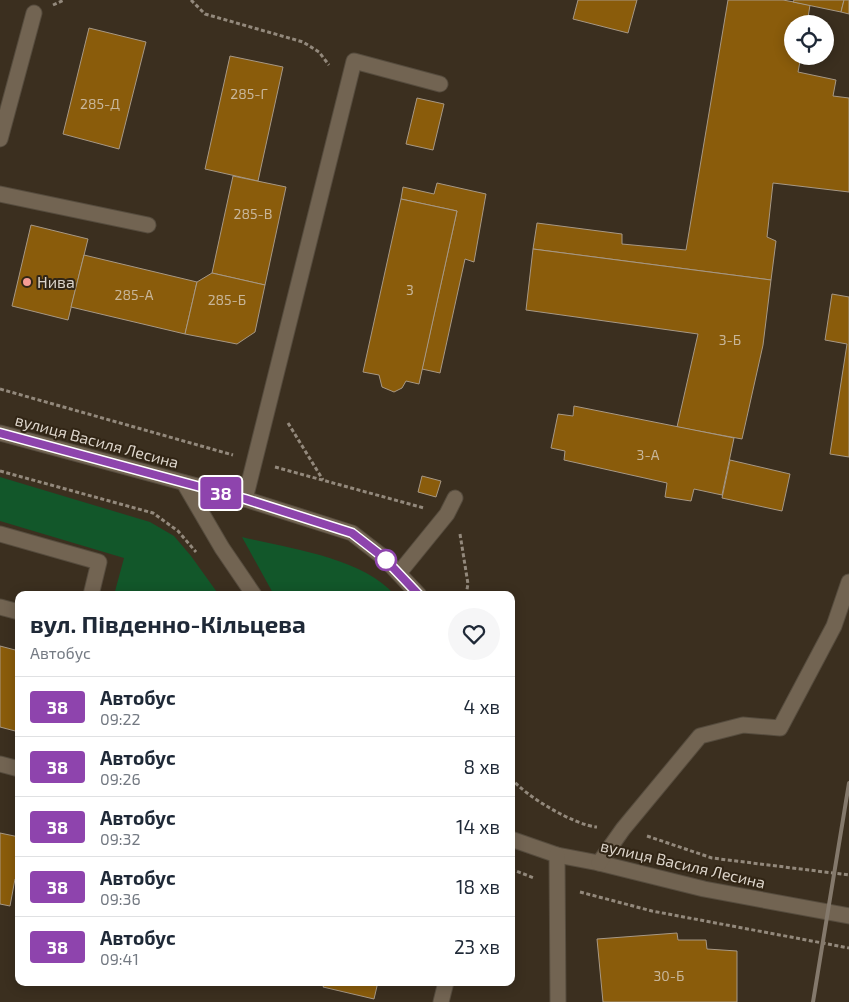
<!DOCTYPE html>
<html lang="uk">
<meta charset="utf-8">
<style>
:root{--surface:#fff;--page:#f6f6f7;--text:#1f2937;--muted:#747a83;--line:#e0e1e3}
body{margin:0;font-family:"Exo 2",sans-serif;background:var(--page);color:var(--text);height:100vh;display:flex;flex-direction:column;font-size:19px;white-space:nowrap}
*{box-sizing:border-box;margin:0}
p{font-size:16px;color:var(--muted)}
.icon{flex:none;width:28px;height:28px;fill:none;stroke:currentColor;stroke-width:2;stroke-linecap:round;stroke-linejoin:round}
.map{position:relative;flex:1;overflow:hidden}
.side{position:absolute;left:15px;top:591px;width:500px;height:395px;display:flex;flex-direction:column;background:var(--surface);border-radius:10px;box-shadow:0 2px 12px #0003}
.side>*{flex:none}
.badge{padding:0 10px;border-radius:4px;font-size:18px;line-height:32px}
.tools{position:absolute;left:784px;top:15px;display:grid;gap:10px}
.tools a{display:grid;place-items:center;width:50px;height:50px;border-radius:50%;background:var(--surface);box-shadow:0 2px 12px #0003;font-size:25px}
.map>.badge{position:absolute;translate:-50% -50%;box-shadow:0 0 0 2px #fff}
.round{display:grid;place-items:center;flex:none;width:52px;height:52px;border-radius:26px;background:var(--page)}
.overview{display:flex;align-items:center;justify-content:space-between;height:85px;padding:0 15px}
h1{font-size:24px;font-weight:700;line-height:38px}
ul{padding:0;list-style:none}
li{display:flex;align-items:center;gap:15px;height:60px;padding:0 15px;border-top:1px solid var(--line)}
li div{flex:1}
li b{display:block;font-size:19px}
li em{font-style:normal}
li .badge{min-width:55px;font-weight:700;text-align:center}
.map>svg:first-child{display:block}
.green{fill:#12572a}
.building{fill:#8a5c0b;stroke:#a79885}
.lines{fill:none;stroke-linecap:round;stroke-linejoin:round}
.minor-casing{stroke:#564c3e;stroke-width:17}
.path{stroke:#93897c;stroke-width:3;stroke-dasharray:4 2.5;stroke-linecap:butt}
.minor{stroke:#726452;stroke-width:15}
.rail{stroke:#84796c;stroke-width:4}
.line-casing{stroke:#fff;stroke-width:11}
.line{stroke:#8e44ad;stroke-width:8}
.poi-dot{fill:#f59c95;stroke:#312515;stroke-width:2}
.stop-dot{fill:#fff;stroke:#8e44ad;stroke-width:2.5}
.labels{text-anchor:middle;stroke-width:4;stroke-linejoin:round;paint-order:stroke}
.number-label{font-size:14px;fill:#c8b69a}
.poi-label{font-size:16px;fill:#dcd4ca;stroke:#312515;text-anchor:start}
.street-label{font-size:16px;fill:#dcd4ca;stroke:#312515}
</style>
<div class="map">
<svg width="849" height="1002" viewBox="0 0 849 1002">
<rect width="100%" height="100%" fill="#3b2f1f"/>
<g class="green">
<polygon points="0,477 150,522 174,536 191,556 219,595 114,595 124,558 0,521"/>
<path d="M242,537c48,12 119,20 153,58h-121z"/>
</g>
<g class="building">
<polygon points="578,0 637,0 628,33 573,19"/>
<polygon points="728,0 783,0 810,5 807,24 792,24 792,56 801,56 798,72 836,80 833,96 849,98 849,192 773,183 767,237 776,241 771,280 533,249 537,223 622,234 622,244 686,250"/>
<polygon points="794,0 844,0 841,12 793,2"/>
<polygon points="844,0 849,0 849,14 841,12"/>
<polygon points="89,28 146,42 119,149 63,134"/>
<polygon points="230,56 283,67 258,181 205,169"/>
<polygon points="417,98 444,104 433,150 406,144"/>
<polygon points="233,176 286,187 265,285 212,273"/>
<polygon points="437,183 486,194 474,262 465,259 440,373 422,369 457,211 401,199 403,187 434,194"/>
<polygon points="401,199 457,211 419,384 406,381 402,388 394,392 382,387 379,375 363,372"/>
<polygon points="31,225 88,239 68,320 12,306"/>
<polygon points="533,249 771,280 763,345 742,439 677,427 698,334 526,310"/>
<polygon points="84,255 197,282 185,334 71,307"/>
<polygon points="212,273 265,285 255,332 237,344 185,334 197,282"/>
<polygon points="832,294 849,297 849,457 830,454 847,344 825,340"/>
<polygon points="574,406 734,438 722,495 694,489 691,501 665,497 667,483 564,460 565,451 551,448 558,414 573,416"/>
<polygon points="730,460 790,474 782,511 722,498"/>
<polygon points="422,476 441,481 436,497 418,492"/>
<polygon points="0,646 19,651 19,732 0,727"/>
<polygon points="0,833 19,837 19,878 15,879 10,906 0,904"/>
<polygon points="677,933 678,940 706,940 707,949 737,951 737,1002 603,1002 597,939"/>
<polygon points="325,982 378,982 374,999 323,987"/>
</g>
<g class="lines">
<g class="minor-casing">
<g id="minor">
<polyline points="0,139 34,13"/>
<polyline points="0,194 148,225"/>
<polyline points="0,433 245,499 352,533 383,557 419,595"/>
<polyline points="184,483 222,548 254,595"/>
<polyline points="245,499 354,61 440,84"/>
<polyline points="0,534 99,562 91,595"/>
<polyline points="399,573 447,514 455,498"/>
<polyline points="0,607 19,612"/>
<polyline points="0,764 19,769"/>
<polyline points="511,839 557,855 599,863 704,889 849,916"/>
<polyline points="557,855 558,1002"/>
<polyline points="599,863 623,829 700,736 743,725 780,728 834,626 849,582"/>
<polyline points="441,1002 446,982"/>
</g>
</g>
<g class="path">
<polyline points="191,0 205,14 303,42 319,52 329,65"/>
<polyline points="53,5 64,0"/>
<polyline points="0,389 233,455"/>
<polyline points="288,423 323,480"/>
<polyline points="275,467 424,508"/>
<polyline points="0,471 153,513 178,531 196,552"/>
<polyline points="460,534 468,584 466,595"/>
<path d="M511,778c14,18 63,47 86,49"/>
<polyline points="647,836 712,858 849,875"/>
<polyline points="511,869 534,878"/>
<polyline points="580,892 652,911 849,948"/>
</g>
<use href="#minor" class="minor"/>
<polyline class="rail" points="813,1002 849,783"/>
</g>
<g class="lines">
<g class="line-casing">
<polyline id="line" points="0,433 245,499 352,533 383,557 419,595"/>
</g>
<use href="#line" class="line"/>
</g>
<circle class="poi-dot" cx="27" cy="282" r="5"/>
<circle class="stop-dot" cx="386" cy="560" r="10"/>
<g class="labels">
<g class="number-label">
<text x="249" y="99">285-Г</text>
<text x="100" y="109">285-Д</text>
<text x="253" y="219">285-В</text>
<text x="410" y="295">3</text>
<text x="134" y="300">285-А</text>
<text x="227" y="305">285-Б</text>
<text x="730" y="345">3-Б</text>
<text x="648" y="460">3-А</text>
<text x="669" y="981">30-Б</text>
</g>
<g class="poi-label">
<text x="37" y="288">Нива</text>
</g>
<g class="street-label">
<text transform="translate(97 441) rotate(15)" y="6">вулиця Василя Лесина</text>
<text transform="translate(683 864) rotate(13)" y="6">вулиця Василя Лесина</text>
</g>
</g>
</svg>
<div class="tools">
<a><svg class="icon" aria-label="locate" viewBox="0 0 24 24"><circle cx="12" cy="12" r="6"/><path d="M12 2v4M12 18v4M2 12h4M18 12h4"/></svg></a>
</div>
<b class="badge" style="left:221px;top:493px;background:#8e44ad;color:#fff">38</b>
<section class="side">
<div class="overview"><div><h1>вул. Південно-Кільцева</h1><p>Автобус</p></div><a class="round"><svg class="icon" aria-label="heart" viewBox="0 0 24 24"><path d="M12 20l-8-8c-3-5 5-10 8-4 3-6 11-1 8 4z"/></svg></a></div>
<ul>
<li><span class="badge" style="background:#8e44ad;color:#fff">38</span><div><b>Автобус</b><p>09:22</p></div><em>4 хв</em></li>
<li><span class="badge" style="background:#8e44ad;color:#fff">38</span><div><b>Автобус</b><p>09:26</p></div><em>8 хв</em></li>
<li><span class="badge" style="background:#8e44ad;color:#fff">38</span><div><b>Автобус</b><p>09:32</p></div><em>14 хв</em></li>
<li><span class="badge" style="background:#8e44ad;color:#fff">38</span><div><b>Автобус</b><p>09:36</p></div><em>18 хв</em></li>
<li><span class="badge" style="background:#8e44ad;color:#fff">38</span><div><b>Автобус</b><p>09:41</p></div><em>23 хв</em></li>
</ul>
</section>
</div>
